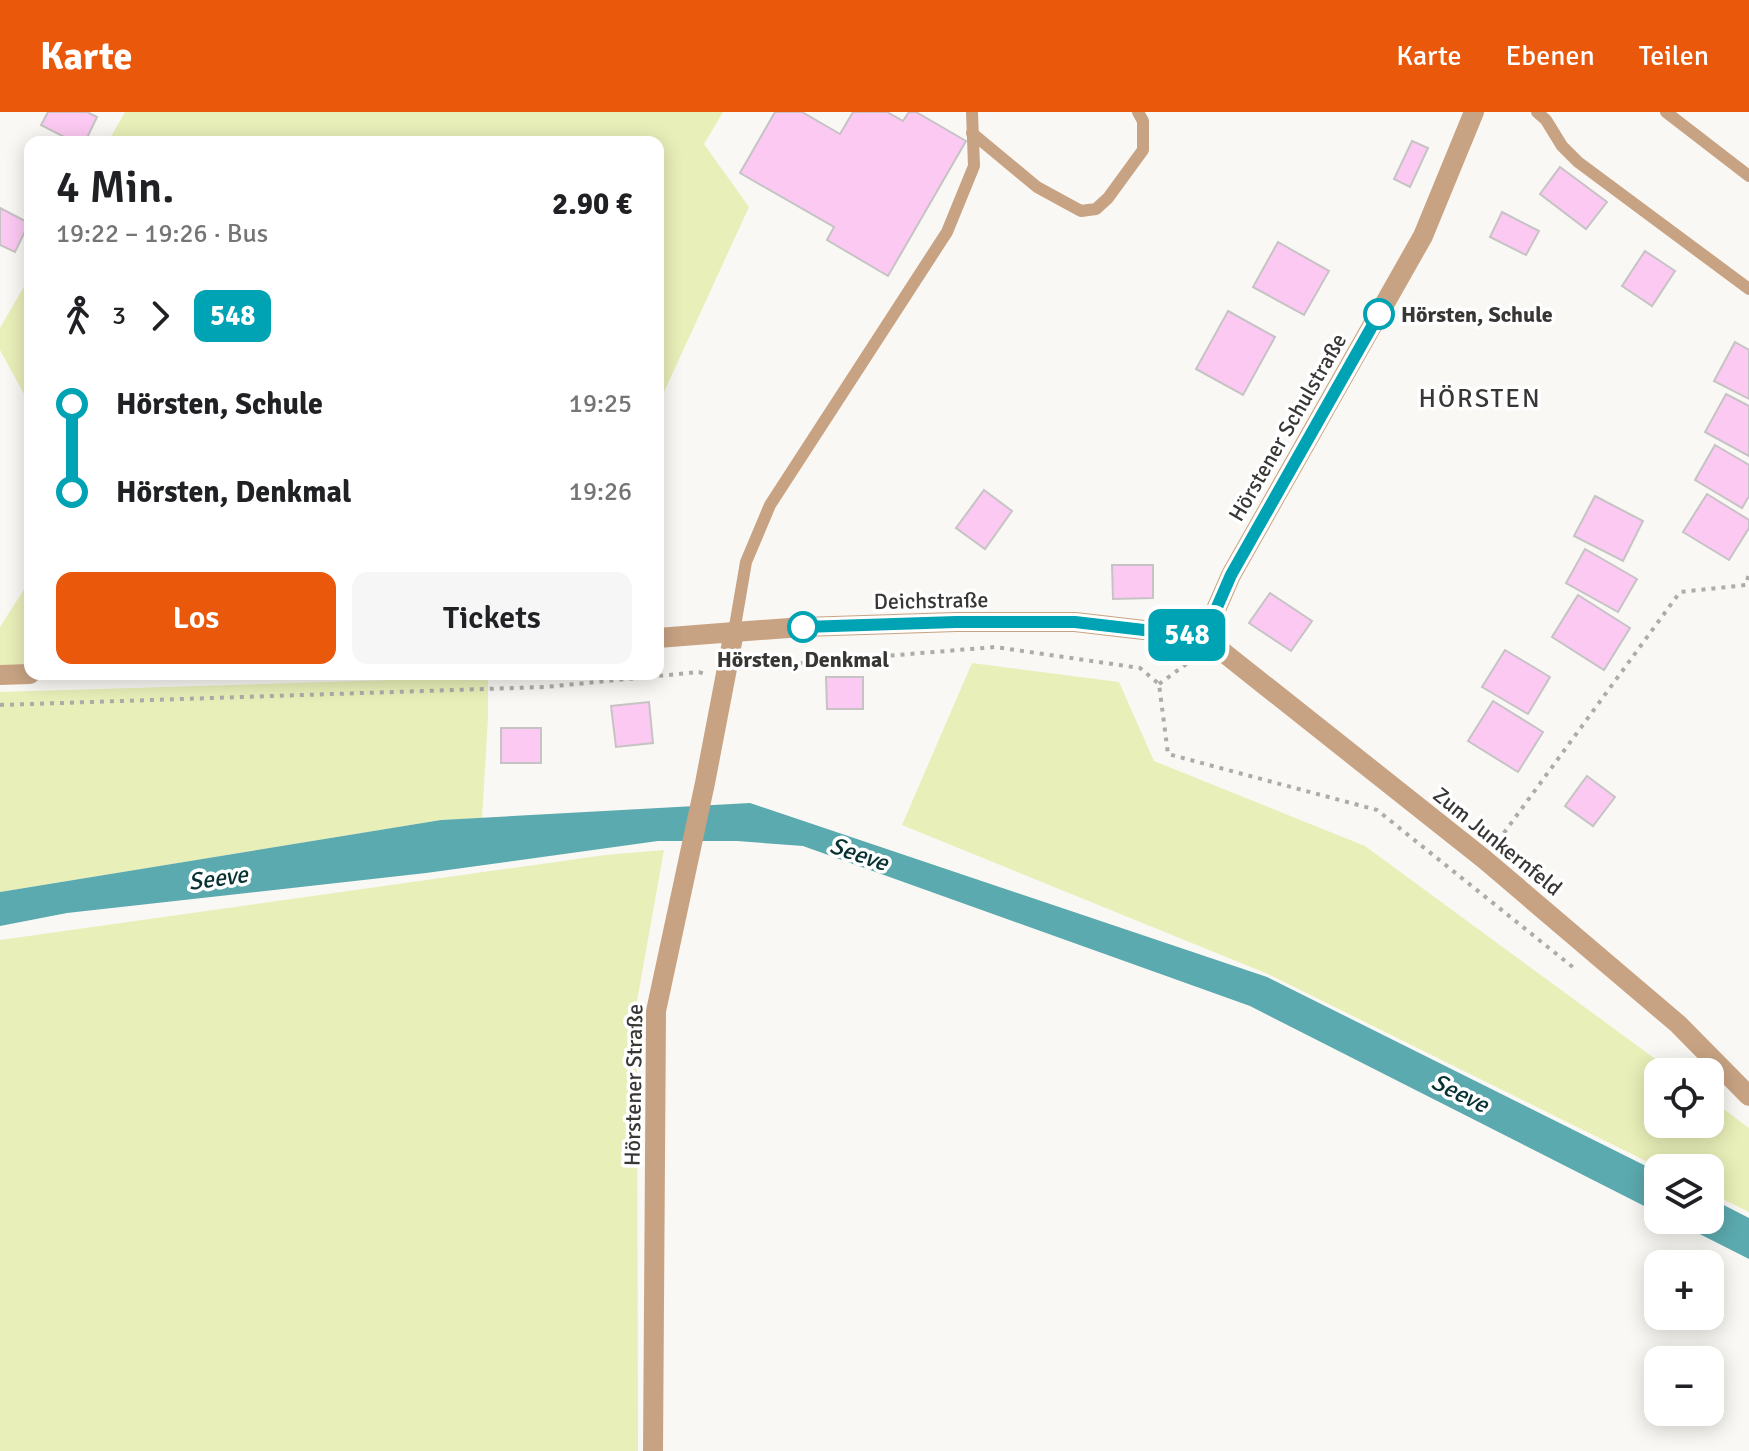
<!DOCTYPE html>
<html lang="de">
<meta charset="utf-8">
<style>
:root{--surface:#fff;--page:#f6f6f6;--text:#202124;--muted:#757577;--accent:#ea580c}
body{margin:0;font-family:Signika,sans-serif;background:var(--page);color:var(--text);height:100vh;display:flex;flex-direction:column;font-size:30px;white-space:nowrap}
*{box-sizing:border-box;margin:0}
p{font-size:26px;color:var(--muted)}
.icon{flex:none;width:44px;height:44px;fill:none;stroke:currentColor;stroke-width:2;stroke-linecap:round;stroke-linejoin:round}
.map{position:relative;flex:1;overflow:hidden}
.panel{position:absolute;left:24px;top:24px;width:640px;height:544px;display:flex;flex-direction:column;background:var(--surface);border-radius:16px;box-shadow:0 4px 20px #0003}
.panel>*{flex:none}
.badge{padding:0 16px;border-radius:12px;font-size:28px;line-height:52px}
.controls{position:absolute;left:1644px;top:946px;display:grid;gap:16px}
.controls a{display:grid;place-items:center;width:80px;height:80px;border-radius:16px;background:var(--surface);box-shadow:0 4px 20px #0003;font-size:40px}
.map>.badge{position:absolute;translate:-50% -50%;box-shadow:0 0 0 4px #fff}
.legs{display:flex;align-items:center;gap:12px;height:88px;padding:0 32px;font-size:26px}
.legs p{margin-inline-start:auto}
.head{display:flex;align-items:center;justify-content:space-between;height:136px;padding:0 32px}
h1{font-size:44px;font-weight:600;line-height:60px}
.action{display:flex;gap:16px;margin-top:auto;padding:16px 32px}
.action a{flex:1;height:92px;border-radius:16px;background:var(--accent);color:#fff;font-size:32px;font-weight:600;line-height:92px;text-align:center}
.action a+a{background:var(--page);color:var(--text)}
ul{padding:0 32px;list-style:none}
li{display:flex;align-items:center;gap:28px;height:88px;font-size:30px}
li i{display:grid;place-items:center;width:12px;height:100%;margin:0 10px;background:currentColor}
li i::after{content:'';width:20px;height:20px;margin:-10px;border:6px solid;border-radius:50%;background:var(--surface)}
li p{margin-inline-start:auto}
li:first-child i{background:linear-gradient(#0000 50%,currentColor 0)}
li:last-child i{background:linear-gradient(currentColor 50%,#0000 0)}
header{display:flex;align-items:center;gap:48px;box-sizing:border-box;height:112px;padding:0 40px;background:var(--accent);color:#fff}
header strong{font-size:38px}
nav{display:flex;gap:44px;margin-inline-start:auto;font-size:28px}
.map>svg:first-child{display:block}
.green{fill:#e9efb8}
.water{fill:#5baaaf}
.building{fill:#fcc9f2;stroke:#c6c3c5;stroke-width:2}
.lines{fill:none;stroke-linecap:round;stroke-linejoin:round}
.path{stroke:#adaca9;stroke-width:4;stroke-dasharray:4 6;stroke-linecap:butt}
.service{stroke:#c8a383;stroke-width:12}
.minor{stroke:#c8a383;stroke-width:20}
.tertiary{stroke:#c8a383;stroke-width:20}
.line-1-casing{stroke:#fff;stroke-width:18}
.line-1{stroke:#00a3b4;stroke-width:12}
.stop-1-dot{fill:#fff;stroke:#00a3b4;stroke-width:4}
.labels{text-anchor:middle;stroke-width:7;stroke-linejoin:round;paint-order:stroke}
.stop-label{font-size:22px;font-weight:bold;fill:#383736;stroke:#fff;text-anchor:start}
.street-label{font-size:22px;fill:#383736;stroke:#fff}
.water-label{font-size:24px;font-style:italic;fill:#083133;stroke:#fff}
.quarter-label{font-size:26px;letter-spacing:2px;fill:#383736;stroke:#fff}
</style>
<header>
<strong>Karte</strong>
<nav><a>Karte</a><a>Ebenen</a><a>Teilen</a></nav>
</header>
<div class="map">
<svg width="1749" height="1339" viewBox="0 0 1749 1339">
<rect width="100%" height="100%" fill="#faf8f4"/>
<g class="green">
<polygon points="125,0 723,0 704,32 749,95 658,293 658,30 108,30"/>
<polygon points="30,164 30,293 0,238 0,216"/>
<polygon points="30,468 30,560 0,563 0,515"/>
<polygon points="972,551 1119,570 1154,649 1365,734 1673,960 1658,960 1658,1012 1710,1012 1710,987 1749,1016 1749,1100 1710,1081 1710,1056 1660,1056 1268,862 902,713"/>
<polygon points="488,565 488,606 482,706 441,708 0,780 0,580"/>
<polygon points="664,738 637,889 638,1339 0,1339 0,828 605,743"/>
</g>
<g class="water">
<polygon points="750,691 1267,865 1658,1060 1658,1101 1250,894 803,734 737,729 658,729 426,761 67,801 0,814 0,780 441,708"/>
<polygon points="1710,1086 1749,1106 1749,1147 1672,1108 1710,1108"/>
</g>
<g class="building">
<polygon points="48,0 87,0 97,5 85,30 74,30 41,13"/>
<polygon points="775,0 802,0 840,22 853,0 887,0 903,9 909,0 916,0 966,29 888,164 827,128 834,115 740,61"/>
<polygon points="1412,29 1428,36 1410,75 1394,67"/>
<polygon points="1560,55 1607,90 1586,117 1540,82"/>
<polygon points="0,96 29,111 15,140 0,133"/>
<polygon points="1502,100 1539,119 1526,143 1490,125"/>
<polygon points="1278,130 1329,159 1304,203 1253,175"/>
<polygon points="1645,139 1675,159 1652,194 1622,174"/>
<polygon points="1228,199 1275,225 1243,283 1196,257"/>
<polygon points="1735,230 1749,238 1749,287 1714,269"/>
<polygon points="1726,282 1749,294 1749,344 1705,320"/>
<polygon points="1715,333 1749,353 1749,384 1742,396 1695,368"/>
<polygon points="984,378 1012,399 985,437 956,416"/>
<polygon points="1707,382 1749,408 1749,416 1729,448 1683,420"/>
<polygon points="1595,384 1643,409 1623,449 1574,424"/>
<polygon points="1585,437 1637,467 1618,500 1566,471"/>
<polygon points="1112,453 1153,453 1153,486 1113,487"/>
<polygon points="1270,481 1312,509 1291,539 1249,511"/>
<polygon points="1578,483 1630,516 1604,558 1552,525"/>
<polygon points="1505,538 1550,565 1528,602 1482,575"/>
<polygon points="826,565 863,565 863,597 827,597"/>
<polygon points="1493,589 1543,620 1518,660 1468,629"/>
<polygon points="649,590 653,631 616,635 611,594"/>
<rect x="501" y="616" width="40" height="35"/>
<polygon points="1587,664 1615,685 1593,714 1565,694"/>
</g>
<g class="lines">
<g class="path">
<polyline points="751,555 995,535 1140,556 1159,572 1168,642 1377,698 1574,856"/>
<polyline points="1159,572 1196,545"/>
<polyline points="0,593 545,575 699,560 704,562"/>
<polyline points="1498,729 1680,480 1746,473 1749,461"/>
</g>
<g class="service">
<polyline points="1537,0 1546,8 1562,34 1578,50 1749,177"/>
<polyline points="1666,0 1749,64"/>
<polyline points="972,21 1037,75 1081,99 1096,97 1108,86 1143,38 1143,9 1138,0"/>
<polyline points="734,520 746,450 770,393 947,120 974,54 972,0"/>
</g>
<g class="minor">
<polyline points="734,520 803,515 956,510 1075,510 1204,525"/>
<polyline points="1204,525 1484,747 1678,912 1749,984"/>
<polyline points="1204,525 1231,463 1423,124 1474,0"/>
</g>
<g class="tertiary">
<polyline points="0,563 30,562"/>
<polyline points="653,1339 656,899 705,671 734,520 658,526"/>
</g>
</g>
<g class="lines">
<g class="line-1-casing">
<polyline id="line-1" points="803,515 956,510 1075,510 1204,525 1231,463 1379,202"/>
</g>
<use href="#line-1" class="line-1"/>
</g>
<g class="stop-1-dot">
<circle cx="1379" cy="202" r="14"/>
<circle cx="803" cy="515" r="14"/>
</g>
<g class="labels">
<g class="stop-label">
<text x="1401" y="210">Hörsten, Schule</text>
<text x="803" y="555" text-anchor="middle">Hörsten, Denkmal</text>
</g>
<g class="street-label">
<text transform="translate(1287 315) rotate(-60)" y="8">Hörstener Schulstraße</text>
<text transform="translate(931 488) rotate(-1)" y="8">Deichstraße</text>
<text transform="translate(1498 729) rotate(39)" y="8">Zum Junkernfeld</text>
<text transform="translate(633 973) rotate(-89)" y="8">Hörstener Straße</text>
</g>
<g class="water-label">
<text transform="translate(859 742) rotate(19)" y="8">Seeve</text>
<text transform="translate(218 766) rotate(-8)" y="8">Seeve</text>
<text transform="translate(1460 981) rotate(26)" y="8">Seeve</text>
</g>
<g class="quarter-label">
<text x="1480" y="295">HÖRSTEN</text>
</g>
</g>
</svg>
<div class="controls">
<a><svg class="icon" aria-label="locate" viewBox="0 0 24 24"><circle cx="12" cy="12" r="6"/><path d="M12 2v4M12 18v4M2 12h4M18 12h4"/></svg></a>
<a><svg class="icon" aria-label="layers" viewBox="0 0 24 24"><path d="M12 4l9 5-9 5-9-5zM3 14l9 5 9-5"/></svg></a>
<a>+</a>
<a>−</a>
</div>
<b class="badge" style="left:1187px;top:523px;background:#00a3b4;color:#fff">548</b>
<section class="panel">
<div class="head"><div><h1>4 Min.</h1><p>19:22 – 19:26 · Bus</p></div><b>2.90 €</b></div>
<div class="legs"><svg class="icon" aria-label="walk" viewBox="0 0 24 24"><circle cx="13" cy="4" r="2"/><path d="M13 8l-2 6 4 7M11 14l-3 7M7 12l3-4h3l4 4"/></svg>3<svg class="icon" aria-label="forward" viewBox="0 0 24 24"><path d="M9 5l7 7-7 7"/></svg><b class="badge" style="background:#00a3b4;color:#fff">548</b></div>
<ul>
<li><i style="color:#00a3b4"></i><b>Hörsten, Schule</b><p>19:25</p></li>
<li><i style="color:#00a3b4"></i><b>Hörsten, Denkmal</b><p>19:26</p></li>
</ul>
<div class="action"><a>Los</a><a>Tickets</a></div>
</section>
</div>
